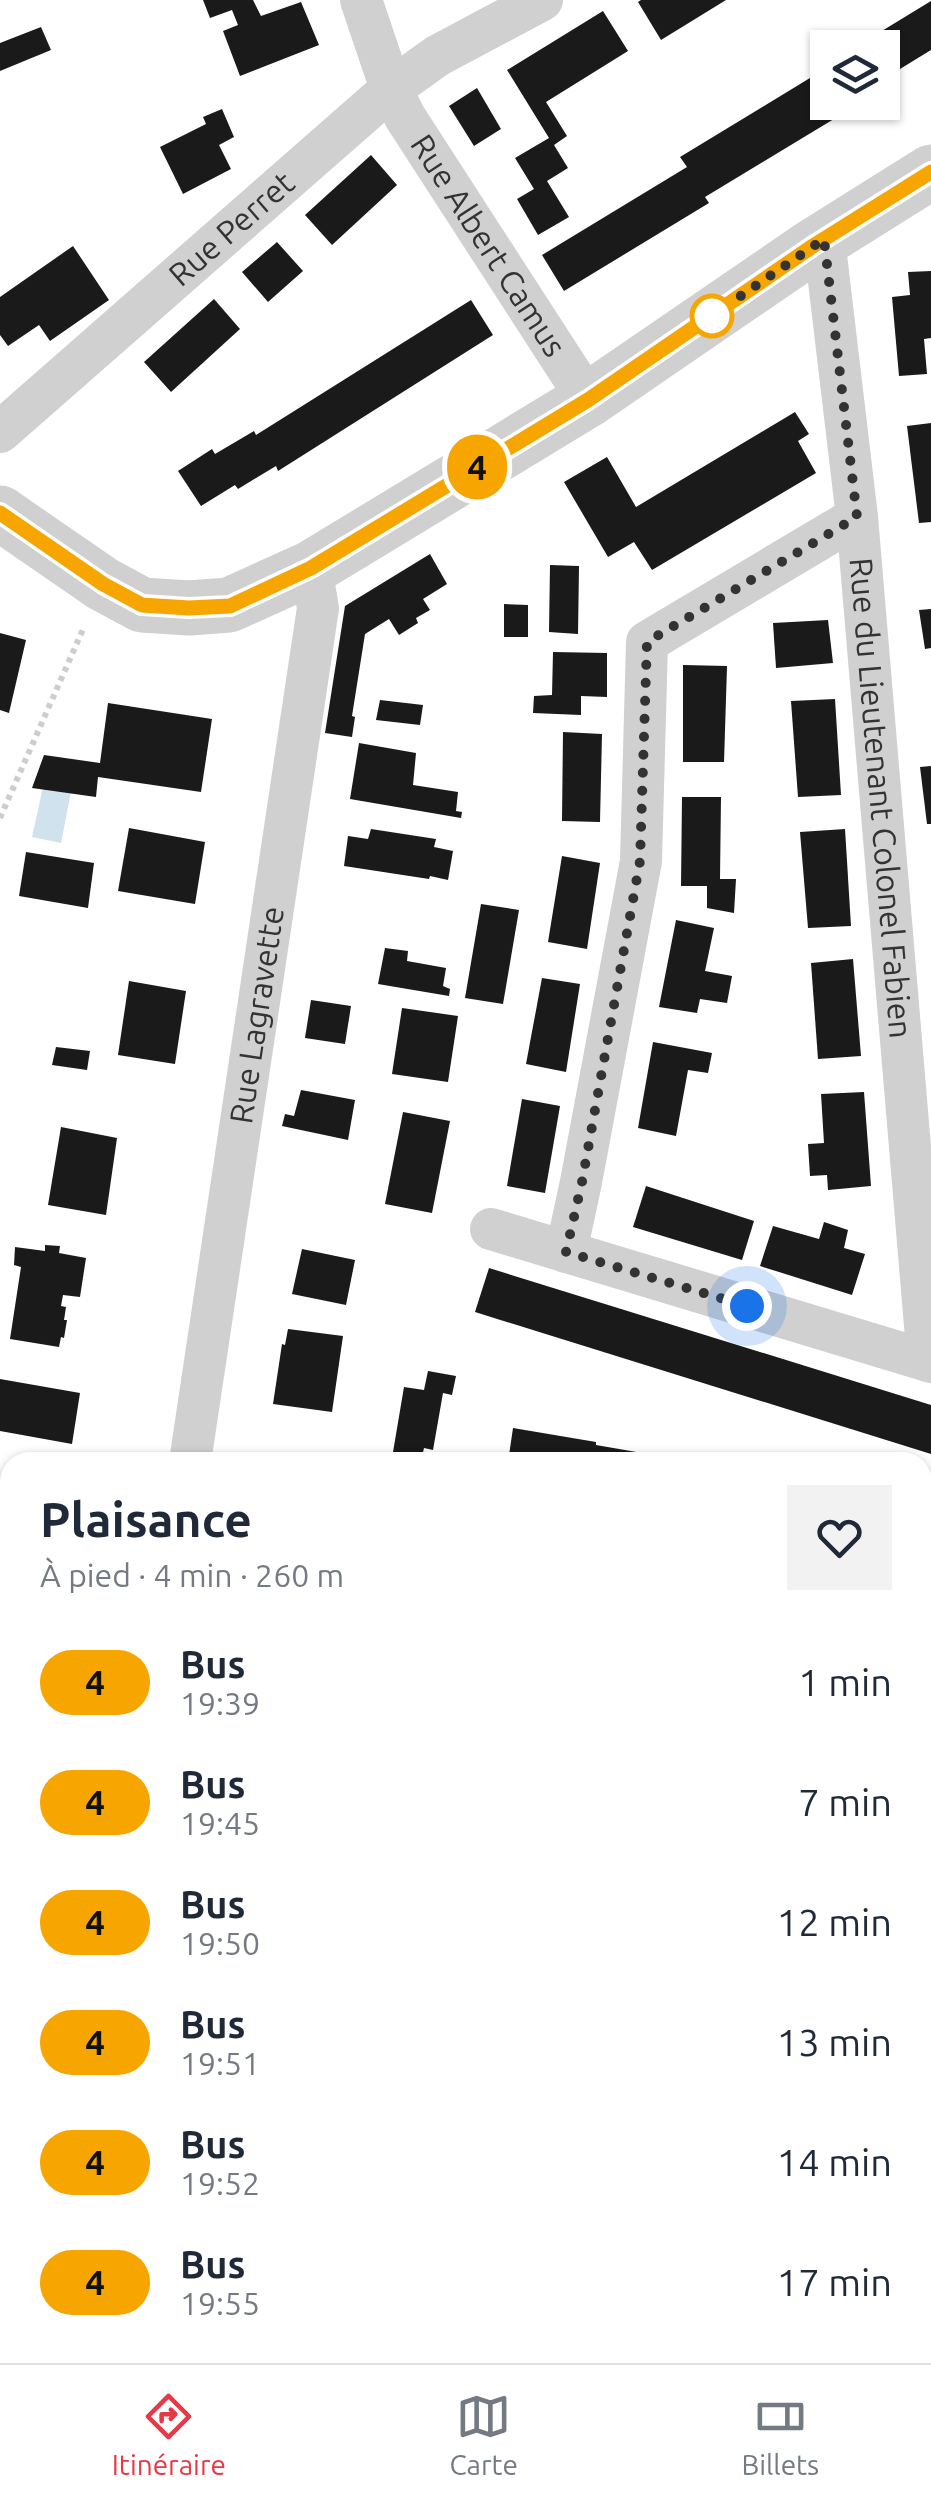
<!DOCTYPE html>
<html lang="fr">
<meta charset="utf-8">
<style>
:root{--surface:#fff;--page:#f2f2f3;--text:#1f2937;--muted:#747a83;--line:#e0e1e3;--accent:#e63946}
body{margin:0;font-family:Ubuntu,sans-serif;background:var(--page);color:var(--text);height:100vh;display:flex;flex-direction:column;font-size:38px;white-space:nowrap}
*{box-sizing:border-box;margin:0}
p{font-size:32px;color:var(--muted)}
.icon{flex:none;width:55px;height:55px;fill:none;stroke:currentColor;stroke-width:2;stroke-linecap:round;stroke-linejoin:round}
.map{position:relative;flex:1;overflow:hidden}
.details{position:absolute;left:0px;top:1452px;width:932px;height:912px;display:flex;flex-direction:column;background:var(--surface);border-radius:30px 30px 0 0;box-shadow:0 2px 8px #0004}
.details>*{flex:none}
.badge{padding:0 20px;border-radius:32px;font-size:35px;line-height:65px}
.tools{position:absolute;left:810px;top:30px;display:grid;gap:20px}
.tools a{display:grid;place-items:center;width:90px;height:90px;border-radius:0px;background:var(--surface);box-shadow:0 2px 8px #0004;font-size:50px}
.you{position:absolute;width:50px;height:50px;margin:-25px;border:8px solid #fff;border-radius:50%;background:#1a73e8;box-shadow:0 0 0 15px #1a73e833}
.map>.badge{position:absolute;translate:-50% -50%;box-shadow:0 0 0 5px #fff}
.round{display:grid;place-items:center;flex:none;width:105px;height:105px;border-radius:0px;background:var(--page)}
.summary{display:flex;align-items:center;justify-content:space-between;height:170px;padding:0 40px}
h1{font-size:48px;font-weight:700;line-height:75px}
ul{padding:0;list-style:none}
li{display:flex;align-items:center;gap:30px;height:120px;padding:0 40px}
li div{flex:1}
li b{display:block;font-size:38px}
li em{font-style:normal}
li .badge{min-width:110px;font-weight:700;text-align:center}
.tab-bar{display:flex;justify-content:space-around;align-items:center;height:140px;border-top:2px solid var(--line);background:var(--surface);font-size:28px;color:var(--muted)}
.tab-bar a{display:grid;justify-items:center;gap:5px}
.tab-bar .on{color:var(--accent)}
.map>svg:first-child{display:block}
.green{fill:#e6ecdf}
.water{fill:#cfe2ee}
.building{fill:#1a1a1a}
.lines{fill:none;stroke-linecap:round;stroke-linejoin:round}
.path{stroke:#cdcdcd;stroke-width:6;stroke-dasharray:5 5;stroke-linecap:butt}
.minor{stroke:#d0d0d0;stroke-width:42}
.tertiary{stroke:#d0d0d0;stroke-width:55}
.line-casing{stroke:#fff;stroke-width:22}
.line{stroke:#f7a500;stroke-width:15}
.walk{stroke:#333;stroke-width:10;stroke-dasharray:0 18}
.stop-dot{fill:#fff;stroke:#f7a500;stroke-width:5}
.labels{text-anchor:middle;stroke-width:10;stroke-linejoin:round;paint-order:stroke}
.street-label{font-size:32px;fill:#333;stroke:#fff}
</style>
<div class="map">
<svg width="931" height="2363" viewBox="0 0 931 2363">
<rect width="100%" height="100%" fill="#fff"/>
<polygon class="green" points="923,1973 931,1975 931,2363 364,2363 365,2355 922,2355"/>
<polygon class="water" points="43,787 71,792 61,843 32,837"/>
<g class="building">
<polygon points="203,0 253,0 261,16 301,2 319,45 240,76 223,31 238,25 232,10 210,18"/>
<polygon points="641,0 726,0 661,40 638,2"/>
<polygon points="931,1 931,50 882,80 882,48 854,48"/>
<polygon points="603,11 628,51 546,102 567,136 554,145 568,168 547,181 569,217 538,235 517,199 534,189 515,158 549,138 507,70"/>
<polygon points="41,27 51,50 0,71 0,43"/>
<polygon points="828,67 828,102 862,102 705,197 709,203 564,291 542,255 687,167 680,157"/>
<polygon points="477,88 501,129 474,146 449,106"/>
<polygon points="222,109 234,137 219,145 231,169 183,194 160,147 206,124 203,117"/>
<polygon points="371,155 397,185 332,245 305,215"/>
<polygon points="277,242 303,271 268,302 242,272"/>
<polygon points="73,246 109,300 50,341 39,325 8,346 0,335 0,297"/>
<polygon points="931,271 931,338 924,339 927,374 899,376 892,297 910,295 908,272"/>
<polygon points="214,299 240,329 171,392 144,362"/>
<polygon points="471,300 493,335 278,471 276,466 238,489 235,485 201,506 178,471 212,449 215,454 254,431 256,435"/>
<polygon points="795,412 809,434 798,441 816,473 652,570 634,542 608,557 564,482 607,457 636,507"/>
<polygon points="931,423 931,522 919,523 907,426"/>
<polygon points="430,554 447,584 423,599 430,610 416,618 418,623 399,635 389,619 365,634 352,716 355,717 352,737 325,733 345,606"/>
<polygon points="550,565 579,566 578,634 549,632"/>
<polygon points="504,604 528,605 528,637 504,637"/>
<polygon points="931,609 931,648 925,649 919,610"/>
<polygon points="828,620 833,663 776,668 773,623"/>
<polygon points="0,633 26,640 9,713 0,710"/>
<polygon points="553,652 607,653 607,697 581,696 581,715 533,713 534,696 552,695"/>
<polygon points="683,665 727,666 724,762 683,762"/>
<polygon points="835,699 841,795 798,797 791,701"/>
<polygon points="380,700 423,705 420,725 376,720"/>
<polygon points="108,703 212,719 201,792 98,777 96,797 32,788 44,755 100,763"/>
<polygon points="563,732 602,734 600,822 562,821"/>
<polygon points="359,743 416,753 413,785 458,792 456,811 462,812 461,818 350,799"/>
<polygon points="931,766 931,824 927,824 920,767"/>
<polygon points="682,797 721,797 720,879 736,879 734,913 707,908 707,886 681,886"/>
<polygon points="129,828 205,842 195,904 118,891"/>
<polygon points="371,829 436,839 434,847 453,851 448,880 430,876 429,879 344,866 348,836 368,839"/>
<polygon points="845,829 851,926 808,928 800,832"/>
<polygon points="26,852 94,863 88,908 19,896"/>
<polygon points="562,856 600,863 587,949 548,942"/>
<polygon points="481,904 519,910 503,1004 465,998"/>
<polygon points="676,920 714,928 705,971 732,976 727,1003 700,999 697,1013 659,1007"/>
<polygon points="385,948 408,951 407,961 446,968 443,986 450,989 449,996 378,984"/>
<polygon points="853,959 861,1056 818,1059 811,963"/>
<polygon points="542,978 580,984 566,1072 526,1064"/>
<polygon points="129,981 186,991 175,1064 118,1055"/>
<polygon points="311,1000 351,1006 345,1044 305,1038"/>
<polygon points="402,1008 458,1016 448,1082 392,1074"/>
<polygon points="653,1042 712,1053 708,1073 688,1070 676,1136 638,1128"/>
<polygon points="56,1047 90,1051 87,1070 52,1065"/>
<polygon points="301,1090 355,1100 348,1140 282,1126 285,1114 294,1116"/>
<polygon points="864,1092 871,1186 828,1190 827,1175 810,1176 808,1144 824,1143 821,1094"/>
<polygon points="522,1099 560,1106 545,1193 507,1186"/>
<polygon points="403,1112 450,1121 432,1213 385,1204"/>
<polygon points="61,1127 117,1138 106,1215 48,1205"/>
<polygon points="646,1186 754,1221 742,1260 633,1227"/>
<polygon points="824,1222 848,1230 844,1248 865,1254 852,1295 760,1266 773,1226 819,1239"/>
<polygon points="45,1245 60,1246 59,1253 86,1258 80,1297 63,1295 61,1306 66,1307 64,1320 67,1320 64,1338 61,1337 59,1347 10,1339 21,1267 14,1265 15,1247 45,1251"/>
<polygon points="302,1249 355,1260 346,1305 292,1294"/>
<polygon points="489,1268 931,1405 931,1454 475,1312"/>
<polygon points="288,1329 343,1336 332,1412 273,1404 282,1344 285,1345"/>
<polygon points="428,1371 456,1376 452,1395 443,1393 433,1450 424,1448 421,1462 392,1458 404,1387 424,1390"/>
<polygon points="0,1379 80,1393 72,1444 0,1431"/>
<polygon points="513,1428 596,1442 596,1445 671,1458 671,1462 508,1462"/>
<polygon points="6,1496 10,1496 10,1571 0,1570 0,1534"/>
<polygon points="922,1635 931,1637 931,1729 922,1727"/>
<polygon points="922,1746 931,1747 931,1826 922,1824"/>
<polygon points="0,1819 10,1821 10,1889 0,1888"/>
<polygon points="922,1844 931,1845 925,1892 922,1892"/>
<polygon points="0,1953 10,1955 10,2044 0,2042"/>
<polygon points="0,2299 10,2300 10,2355 25,2355 24,2359 13,2357 11,2363 4,2361 5,2356 0,2355"/>
</g>
<g class="lines">
<polyline class="path" points="0,818 84,627"/>
<g class="minor">
<path id="s1" d="M542,0l-105,56 -46,33 14,28 183,283"/>
<path id="s2" d="M824,239l33,278 71,844"/>
<path id="s3" d="M0,432l391,-343 -30,-89"/>
<polyline points="491,1229 931,1362"/>
<polyline points="566,1252 581,1182 641,861 647,642 857,517"/>
<path id="s4" d="M190,1462l128,-854 -7,-40"/>
<polyline points="42,2363 43,2355"/>
</g>
<polyline class="tertiary" points="0,513 103,584 142,605 189,608 229,605 311,568 588,400 813,246 931,172"/>
</g>
<g class="lines">
<g class="line-casing">
<polyline id="line" points="0,513 103,584 142,605 189,608 230,606 311,568 588,400 813,246 931,172"/>
</g>
<use href="#line" class="line"/>
<polyline class="walk" points="712,316 704,321 824,239 857,517 647,642 640,861 582,1182 566,1252 747,1306"/>
</g>
<circle class="stop-dot" cx="712" cy="316" r="20"/>
<g class="labels">
<g class="street-label">
<text dy="11" stroke="none"><textPath href="#s3" startOffset="308">Rue Perret</textPath></text>
<text dy="11" stroke="none"><textPath href="#s1" startOffset="360">Rue Albert Camus</textPath></text>
<text dy="11" stroke="none"><textPath href="#s2" startOffset="562">Rue du Lieutenant Colonel Fabien</textPath></text>
<text dy="11" stroke="none"><textPath href="#s4" startOffset="452">Rue Lagravette</textPath></text>
</g>
</g>
</svg>
<div class="tools">
<a><svg class="icon" aria-label="layers" viewBox="0 0 24 24"><path d="M12 4l9 5-9 5-9-5zM3 14l9 5 9-5"/></svg></a>
</div>
<div class="you" style="left:747px;top:1306px"></div>
<b class="badge" style="left:477px;top:467px;background:#f7a500;color:#111">4</b>
<section class="details">
<div class="summary"><div><h1>Plaisance</h1><p>À pied · 4 min · 260 m</p></div><a class="round"><svg class="icon" aria-label="heart" viewBox="0 0 24 24"><path d="M12 20l-8-8c-3-5 5-10 8-4 3-6 11-1 8 4z"/></svg></a></div>
<ul>
<li><span class="badge" style="background:#f7a500;color:#111">4</span><div><b>Bus</b><p>19:39</p></div><em>1 min</em></li>
<li><span class="badge" style="background:#f7a500;color:#111">4</span><div><b>Bus</b><p>19:45</p></div><em>7 min</em></li>
<li><span class="badge" style="background:#f7a500;color:#111">4</span><div><b>Bus</b><p>19:50</p></div><em>12 min</em></li>
<li><span class="badge" style="background:#f7a500;color:#111">4</span><div><b>Bus</b><p>19:51</p></div><em>13 min</em></li>
<li><span class="badge" style="background:#f7a500;color:#111">4</span><div><b>Bus</b><p>19:52</p></div><em>14 min</em></li>
<li><span class="badge" style="background:#f7a500;color:#111">4</span><div><b>Bus</b><p>19:55</p></div><em>17 min</em></li>
</ul>
</section>
</div>
<nav class="tab-bar">
<a class="on"><svg class="icon" aria-label="directions" viewBox="0 0 24 24"><path d="M12 3l9 9-9 9-9-9zM9 14v-3h6M13 9l2 2-2 2"/></svg>Itinéraire</a>
<a><svg class="icon" aria-label="map" viewBox="0 0 24 24"><path d="M3 6l6-2 6 2 6-2v14l-6 2-6-2-6 2zM9 4v14M15 6v14"/></svg>Carte</a>
<a><svg class="icon" aria-label="tickets" viewBox="0 0 24 24"><path d="M3 7h18v10H3zM15 7v10"/></svg>Billets</a>
</nav>
